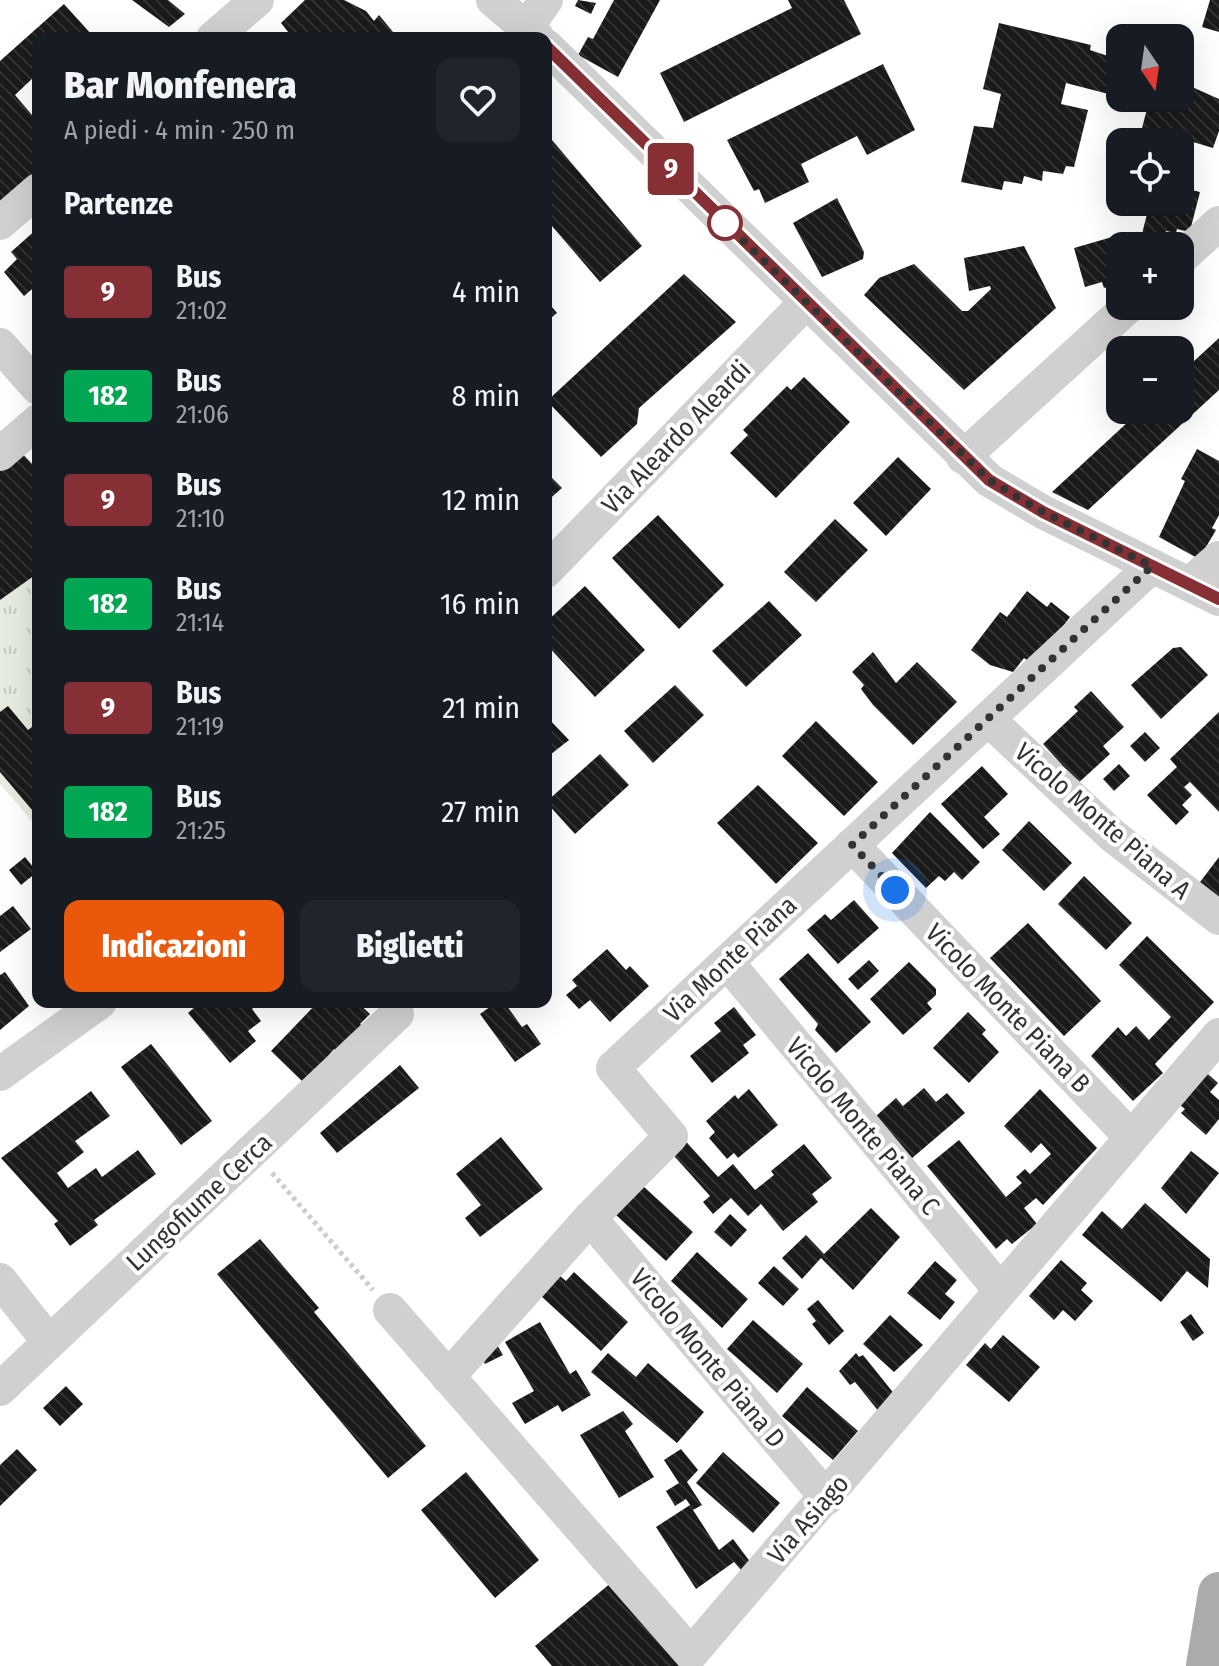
<!DOCTYPE html>
<html lang="it">
<meta charset="utf-8">
<style>
:root{--surface:#171b24;--page:#20242c;--text:#f1f3f6;--muted:#9ea1a6;--accent:#ea580c}
body{margin:0;font-family:"Fira Sans Condensed",sans-serif;background:var(--page);color:var(--text);height:100vh;display:flex;flex-direction:column;font-size:30px;white-space:nowrap}
*{box-sizing:border-box;margin:0}
p{font-size:26px;color:var(--muted)}
.icon{flex:none;width:44px;height:44px;fill:none;stroke:currentColor;stroke-width:2;stroke-linecap:round;stroke-linejoin:round}
.map{position:relative;flex:1;overflow:hidden}
.details{position:absolute;left:32px;top:32px;width:520px;height:976px;display:flex;flex-direction:column;background:var(--surface);border-radius:16px;box-shadow:0 8px 32px #0002}
.details>*{flex:none}
.badge{padding:0 16px;border-radius:6px;font-size:28px;line-height:52px}
.needle{width:52px;rotate:167deg}
.tools{position:absolute;left:1106px;top:24px;display:grid;gap:16px}
.tools a{display:grid;place-items:center;width:88px;height:88px;border-radius:16px;background:var(--surface);box-shadow:0 8px 32px #0002;font-size:40px}
.you{position:absolute;width:40px;height:40px;margin:-20px;border:6px solid #fff;border-radius:50%;background:#1a73e8;box-shadow:0 0 0 12px #1a73e833}
.map>.badge{position:absolute;translate:-50% -50%;box-shadow:0 0 0 4px #fff}
h2{padding:0 32px;font-size:30px;line-height:72px}
.round{display:grid;place-items:center;flex:none;width:84px;height:84px;border-radius:16px;background:var(--page)}
.head{display:flex;align-items:center;justify-content:space-between;height:136px;padding:0 32px}
h1{font-size:38px;font-weight:800;line-height:60px}
.primary-button{display:flex;gap:16px;margin-top:auto;padding:16px 32px}
.primary-button a{flex:1;height:92px;border-radius:16px;background:var(--accent);color:#fff;font-size:32px;font-weight:800;line-height:92px;text-align:center}
.primary-button a+a{background:var(--page);color:var(--text)}
ul{padding:0;list-style:none}
li{display:flex;align-items:center;gap:24px;height:104px;padding:0 32px}
li div{flex:1}
li b{display:block;font-size:30px}
li em{font-style:normal}
li .badge{min-width:88px;font-weight:700;text-align:center}
.map>svg:first-child{display:block}
.park{fill:url(#park-tufts)}
.building{fill:url(#building-back-hatch)}
.lines{fill:none;stroke-linecap:round;stroke-linejoin:round}
.path{stroke:#cdcdcd;stroke-width:5;stroke-dasharray:4 4;stroke-linecap:butt}
.minor{stroke:#d0d0d0;stroke-width:34}
.major{stroke:#ababab;stroke-width:42}
.line-casing{stroke:#fff;stroke-width:18}
.line{stroke:#863036;stroke-width:12}
.walk{stroke:#333;stroke-width:8;stroke-dasharray:0 14.4}
.stop-dot{fill:#fff;stroke:#863036;stroke-width:4}
.labels{text-anchor:middle;stroke-width:8;stroke-linejoin:round;paint-order:stroke}
.street-label{font-size:26px;fill:#333;stroke:#fff}
</style>
<div class="map">
<svg width="1219" height="1666" viewBox="0 0 1219 1666">
<defs>
<pattern id="park-tufts" width="24" height="20" patternUnits="userSpaceOnUse" patternTransform="scale(2)"><rect width="24" height="20" fill="#e6ecdf"/><path d="M3 7l-1-3M5 7V3M7 7l1-3M15 17l-1-3M17 17v-4M19 17l1-3" fill="none" stroke="#c6cbc0"/></pattern>
<pattern id="building-back-hatch" width="6" height="6" patternUnits="userSpaceOnUse" patternTransform="scale(2)"><rect width="6" height="6" fill="#1a1a1a"/><path d="M-1 5l2 2M0 0l6 6M5-1l2 2" fill="none" stroke="#333"/></pattern>
</defs>
<rect width="100%" height="100%" fill="#fff"/>
<polygon class="park" points="38,573 38,828 0,784 0,600"/>
<g class="building">
<polygon points="132,0 168,0 185,14 169,27"/>
<polygon points="305,0 344,0 366,11 374,21 379,15 398,38 293,38 281,23"/>
<polygon points="578,0 596,3 591,14 575,6"/>
<polygon points="614,0 660,0 618,77 578,55 588,37 593,39"/>
<polygon points="788,0 844,0 861,34 684,122 660,73 792,8"/>
<polygon points="1210,0 1219,0 1219,32 1202,27"/>
<polygon points="64,4 92,35 88,38 38,38 38,77 36,75 15,95 38,122 38,174 0,208 0,61"/>
<polygon points="999,23 1091,45 1090,50 1120,60 1120,97 1066,83 1061,104 1088,110 1074,167 1066,166 1063,174 1043,171 1042,181 1024,176 1022,184 1004,181 1002,190 961,182 974,126 993,128 1001,94 983,89"/>
<polygon points="883,64 915,130 867,155 857,136 801,164 809,182 765,203 759,189 754,191 727,140"/>
<polygon points="1180,78 1183,83 1219,99 1219,131 1213,148 1180,138 1140,136 1148,105 1126,98 1180,98"/>
<polygon points="546,133 642,246 600,282 546,219"/>
<polygon points="1180,187 1200,192 1191,227 1185,231 1177,229 1176,233 1166,231 1163,240 1142,234 1150,202 1180,202"/>
<polygon points="837,198 864,252 863,259 822,277 793,223"/>
<polygon points="38,228 38,284 24,296 4,272 17,259 11,252"/>
<polygon points="1126,233 1130,246 1120,246 1120,283 1104,288 1102,282 1085,287 1074,248"/>
<polygon points="1024,246 1056,308 964,390 864,295 879,278 914,264 962,311 968,311 991,289 990,286 969,291 964,258"/>
<polygon points="684,274 736,322 639,408 637,424 601,457 547,401"/>
<polygon points="546,300 557,313 546,322"/>
<polygon points="1219,338 1219,390 1183,423 1088,510 1052,492 1141,410 1180,410 1180,374"/>
<polygon points="804,377 850,422 776,498 730,453 748,435 743,430 787,386 791,390"/>
<polygon points="1197,449 1219,461 1219,515 1212,528 1216,530 1199,559 1159,537 1185,481 1181,479"/>
<polygon points="19,450 33,465 38,461 38,573 0,600 0,467"/>
<polygon points="898,457 931,489 886,536 853,503"/>
<polygon points="546,472 562,488 546,502"/>
<polygon points="658,515 724,585 679,629 612,558"/>
<polygon points="835,519 868,550 816,602 784,572"/>
<polygon points="585,586 645,650 595,697 546,644 546,622"/>
<polygon points="1027,591 1047,607 1051,602 1070,617 1034,665 1024,658 1013,672 990,665 971,650 1000,612 1007,617"/>
<polygon points="769,601 802,635 746,687 712,651"/>
<polygon points="1181,647 1208,675 1161,719 1131,685 1173,648"/>
<polygon points="873,652 896,683 917,662 957,702 913,745 873,705 861,689 864,685 852,672"/>
<polygon points="675,685 704,715 653,763 624,731"/>
<polygon points="1091,691 1124,727 1103,746 1110,754 1075,786 1058,768 1062,765 1043,744 1078,711 1074,707"/>
<polygon points="8,706 28,730 38,722 38,817 0,772 0,712"/>
<polygon points="1219,712 1219,812 1190,782 1184,787 1192,795 1182,805 1189,812 1176,825 1147,795 1177,767 1170,759"/>
<polygon points="546,716 569,740 546,758"/>
<polygon points="816,721 878,782 844,816 782,756"/>
<polygon points="1145,732 1160,748 1145,762 1130,746"/>
<polygon points="600,754 629,785 575,834 546,802"/>
<polygon points="1119,764 1130,776 1114,791 1103,779"/>
<polygon points="982,766 1008,794 984,817 1000,834 983,849 941,804"/>
<polygon points="758,785 818,843 776,884 717,823"/>
<polygon points="930,812 980,862 962,880 954,872 945,881 939,876 926,888 892,853"/>
<polygon points="1029,821 1072,863 1044,891 1002,850"/>
<polygon points="25,857 37,872 21,885 9,870"/>
<polygon points="1219,857 1219,902 1197,886"/>
<polygon points="1084,876 1132,923 1106,950 1058,904"/>
<polygon points="854,900 879,928 838,964 807,930 825,914 831,920"/>
<polygon points="13,906 31,929 0,952 0,916"/>
<polygon points="1028,923 1101,1001 1064,1036 990,958"/>
<polygon points="1147,936 1214,1002 1155,1064 1163,1073 1133,1101 1091,1056 1118,1027 1126,1036 1136,1026 1149,1040 1171,1017 1119,965"/>
<polygon points="607,949 626,970 630,966 649,986 610,1022 590,1000 579,1009 566,995 577,986 572,980"/>
<polygon points="808,953 871,1022 836,1053 815,1030 818,1024 779,979"/>
<polygon points="869,960 879,971 858,990 848,979"/>
<polygon points="909,962 936,989 936,995 927,1003 932,1009 903,1035 870,999"/>
<polygon points="5,972 29,1006 0,1030 0,975"/>
<polygon points="195,1002 261,1002 252,1009 261,1021 248,1031 256,1041 230,1063 188,1013 197,1005"/>
<polygon points="318,1002 357,1002 370,1014 360,1024 363,1026 337,1053 334,1049 305,1084 271,1051"/>
<polygon points="497,1002 504,1002 522,1027 527,1024 541,1044 515,1062 480,1014"/>
<polygon points="734,1007 756,1035 743,1045 749,1053 712,1083 690,1056 721,1031 714,1023"/>
<polygon points="968,1012 986,1030 982,1034 999,1052 969,1083 933,1048"/>
<polygon points="151,1044 212,1121 181,1145 121,1067"/>
<polygon points="400,1065 419,1088 337,1153 320,1133"/>
<polygon points="1201,1068 1218,1083 1210,1092 1219,1100 1219,1119 1206,1135 1181,1113 1185,1109 1174,1100"/>
<polygon points="924,1088 936,1102 947,1093 965,1113 911,1159 875,1117 896,1098 903,1106"/>
<polygon points="749,1089 778,1125 738,1158 734,1153 727,1159 709,1138 715,1132 706,1121 735,1095 738,1099"/>
<polygon points="1040,1089 1097,1148 1043,1205 1036,1198 1024,1208 1037,1224 1012,1244 1007,1239 996,1249 927,1166 959,1140 1006,1197 1022,1183 1016,1177 1025,1169 1030,1174 1051,1154 1041,1143 1031,1153 1004,1126"/>
<polygon points="91,1091 110,1116 75,1141 84,1152 57,1173 68,1188 96,1168 102,1177 138,1150 156,1174 94,1220 98,1225 70,1246 54,1224 58,1221 1,1158"/>
<polygon points="681,1136 718,1177 733,1164 755,1190 774,1175 771,1171 804,1144 832,1178 812,1194 818,1202 783,1231 761,1204 748,1216 731,1198 713,1214 703,1202 710,1196 667,1148"/>
<polygon points="501,1137 543,1189 480,1237 465,1218 481,1205 456,1174"/>
<polygon points="1191,1151 1219,1173 1186,1214 1161,1188"/>
<polygon points="643,1186 693,1232 666,1261 616,1215"/>
<polygon points="1145,1203 1210,1259 1208,1288 1187,1271 1161,1302 1082,1235 1102,1211 1122,1229"/>
<polygon points="871,1208 900,1237 853,1290 821,1258 802,1279 782,1258 806,1235 824,1254"/>
<polygon points="730,1214 747,1230 731,1247 714,1232"/>
<polygon points="260,1239 319,1308 314,1312 426,1446 388,1478 217,1274"/>
<polygon points="697,1252 748,1299 722,1328 671,1281"/>
<polygon points="1061,1260 1087,1283 1081,1290 1093,1301 1075,1321 1063,1310 1054,1320 1029,1296"/>
<polygon points="935,1261 957,1280 945,1294 955,1302 940,1320 907,1293"/>
<polygon points="774,1266 799,1289 783,1306 758,1283"/>
<polygon points="574,1272 628,1322 601,1351 541,1296 560,1276 566,1281"/>
<polygon points="818,1300 844,1331 829,1345 812,1324 816,1321 807,1309"/>
<polygon points="1191,1314 1204,1333 1193,1341 1180,1322"/>
<polygon points="890,1315 923,1345 894,1372 863,1344"/>
<polygon points="753,1320 803,1364 777,1393 727,1349"/>
<polygon points="540,1322 570,1374 576,1370 591,1395 562,1412 558,1405 525,1424 512,1403 534,1391 505,1342"/>
<polygon points="1003,1335 1040,1367 1009,1402 966,1365 985,1343 991,1349"/>
<polygon points="493,1338 503,1355 485,1364 476,1347"/>
<polygon points="608,1353 636,1377 648,1363 704,1412 677,1443 591,1372"/>
<polygon points="856,1353 859,1357 863,1355 896,1396 880,1413 855,1382 850,1385 839,1371"/>
<polygon points="66,1386 83,1404 60,1426 43,1408"/>
<polygon points="807,1387 858,1431 833,1460 782,1416"/>
<polygon points="623,1411 633,1424 625,1431 654,1477 619,1498 580,1435"/>
<polygon points="17,1449 37,1470 0,1506 0,1465"/>
<polygon points="681,1449 698,1470 687,1482 702,1505 693,1510 719,1550 733,1539 751,1563 741,1570 734,1562 696,1589 656,1527 690,1505 686,1499 675,1506 666,1491 679,1483 664,1460"/>
<polygon points="723,1452 780,1503 753,1533 696,1483"/>
<polygon points="466,1472 539,1560 495,1598 421,1510"/>
<polygon points="612,1582 683,1666 552,1666 535,1646"/>
</g>
<g class="lines">
<polyline class="path" points="272,1173 373,1290"/>
<g class="minor">
<polyline points="493,0 538,38"/>
<polyline points="527,27 546,0"/>
<polyline points="213,38 257,0"/>
<polyline points="546,46 989,480 1043,512 1219,599"/>
<polyline points="0,223 38,190"/>
<polyline points="1180,259 1219,223"/>
<polyline points="0,345 38,388"/>
<polyline points="0,454 38,421"/>
<polyline points="963,457 1129,306"/>
<polyline points="546,571 806,302"/>
<polyline points="1189,584 1219,558"/>
<polyline points="989,720 1113,836 1219,918"/>
<polyline points="852,845 1131,1137"/>
<polyline points="727,962 1000,1290"/>
<polyline points="0,1074 100,1002"/>
<polyline points="590,1218 827,1498"/>
<polyline points="0,1280 49,1342"/>
<polyline points="390,1310 691,1654 1219,1035"/>
<polyline points="448,1377 590,1218 671,1136 613,1068 1152,566"/>
<polyline points="0,1389 397,1014"/>
</g>
<polyline class="major" points="1207,1666 1219,1593"/>
</g>
<g class="lines">
<g class="line-casing">
<polyline id="line" points="546,46 989,480 1043,512 1219,599"/>
</g>
<use href="#line" class="line"/>
<polyline class="walk" points="725,223 719,217 989,480 1043,512 1152,566 852,845 895,890"/>
</g>
<circle class="stop-dot" cx="725" cy="223" r="16"/>
<g class="labels">
<g class="street-label">
<text transform="translate(676 437) rotate(-46)" y="9">Via Aleardo Aleardi</text>
<text transform="translate(1103 821) rotate(41)" y="9">Vicolo Monte Piana A</text>
<text transform="translate(730 959) rotate(-43)" y="9">Via Monte Piana</text>
<text transform="translate(1008 1008) rotate(46)" y="9">Vicolo Monte Piana B</text>
<text transform="translate(863 1126) rotate(50)" y="9">Vicolo Monte Piana C</text>
<text transform="translate(199 1202) rotate(-43)" y="9">Lungofiume Cerca</text>
<text transform="translate(708 1358) rotate(50)" y="9">Vicolo Monte Piana D</text>
<text transform="translate(808 1519) rotate(-49)" y="9">Via Asiago</text>
</g>
</g>
</svg>
<div class="tools">
<a><svg class="needle" viewBox="-14 -14 28 28"><path d="M0-13l5 13h-10z" fill="#e53935"/><path d="M0 13l5-13h-10z" fill="#9ea1a6"/></svg></a>
<a><svg class="icon" aria-label="locate" viewBox="0 0 24 24"><circle cx="12" cy="12" r="6"/><path d="M12 2v4M12 18v4M2 12h4M18 12h4"/></svg></a>
<a>+</a>
<a>−</a>
</div>
<div class="you" style="left:895px;top:890px"></div>
<b class="badge" style="left:671px;top:169px;background:#863036;color:#fff">9</b>
<section class="details">
<div class="head"><div><h1>Bar Monfenera</h1><p>A piedi · 4 min · 250 m</p></div><a class="round"><svg class="icon" aria-label="heart" viewBox="0 0 24 24"><path d="M12 20l-8-8c-3-5 5-10 8-4 3-6 11-1 8 4z"/></svg></a></div>
<h2>Partenze</h2>
<ul>
<li><span class="badge" style="background:#863036;color:#fff">9</span><div><b>Bus</b><p>21:02</p></div><em>4 min</em></li>
<li><span class="badge" style="background:#00a651;color:#fff">182</span><div><b>Bus</b><p>21:06</p></div><em>8 min</em></li>
<li><span class="badge" style="background:#863036;color:#fff">9</span><div><b>Bus</b><p>21:10</p></div><em>12 min</em></li>
<li><span class="badge" style="background:#00a651;color:#fff">182</span><div><b>Bus</b><p>21:14</p></div><em>16 min</em></li>
<li><span class="badge" style="background:#863036;color:#fff">9</span><div><b>Bus</b><p>21:19</p></div><em>21 min</em></li>
<li><span class="badge" style="background:#00a651;color:#fff">182</span><div><b>Bus</b><p>21:25</p></div><em>27 min</em></li>
</ul>
<div class="primary-button"><a>Indicazioni</a><a>Biglietti</a></div>
</section>
</div>
